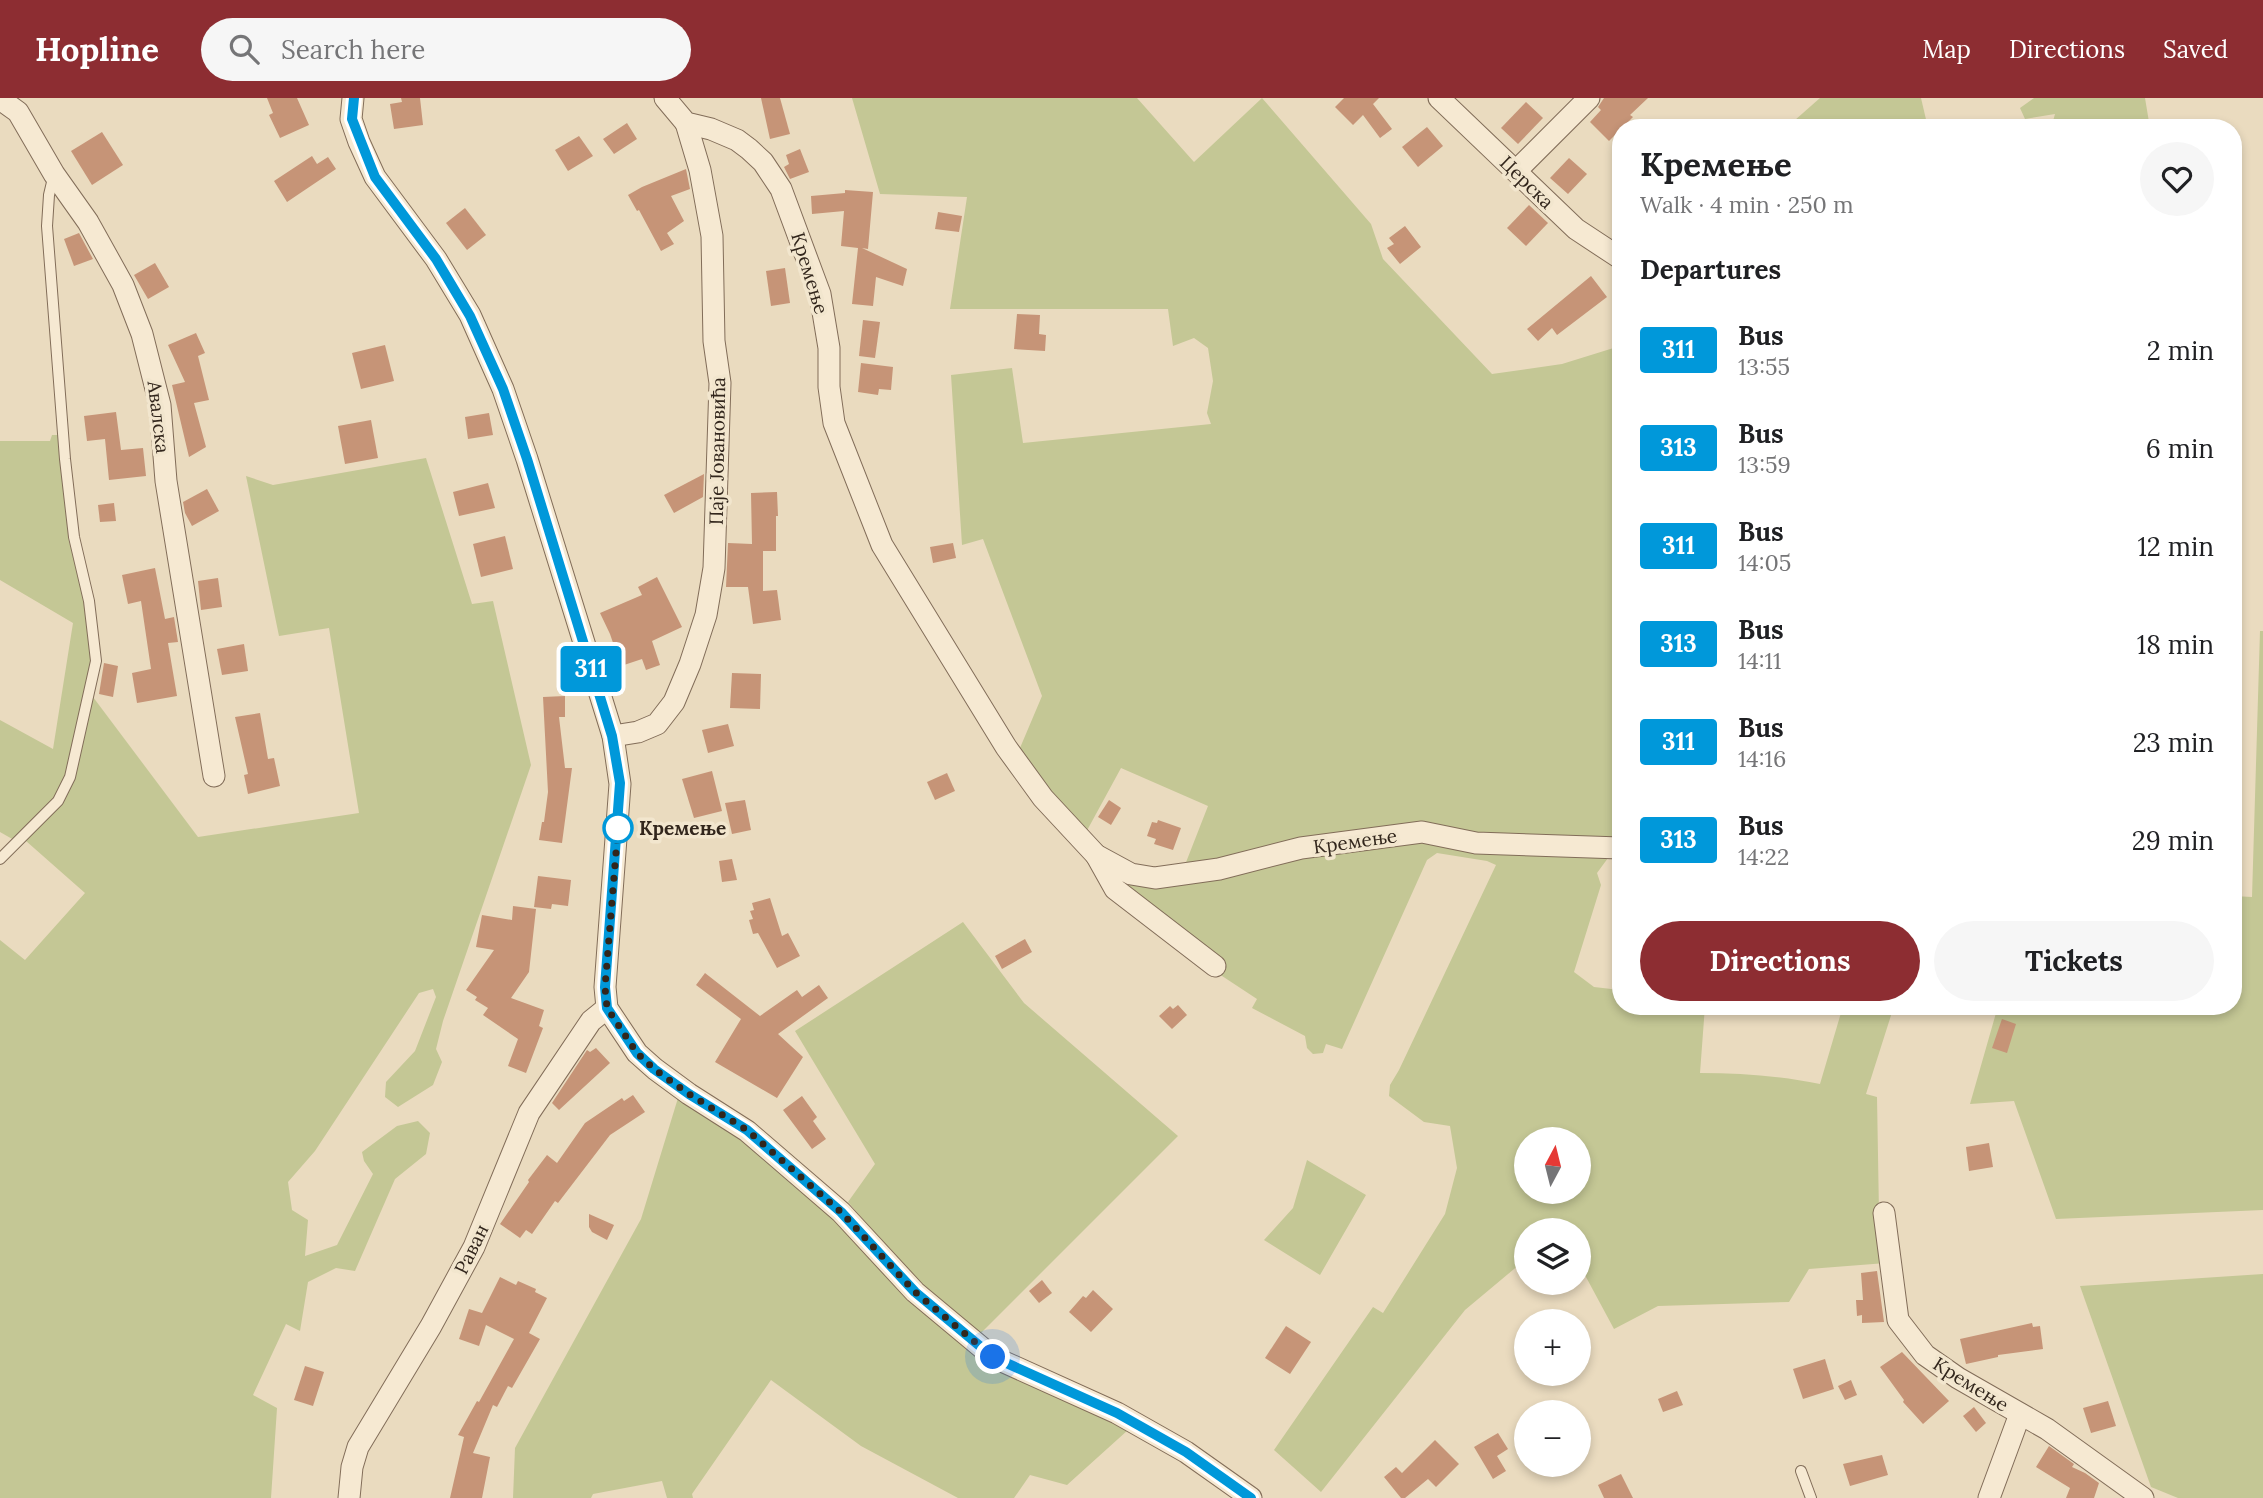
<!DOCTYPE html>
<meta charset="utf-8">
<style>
:root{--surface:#fff;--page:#f6f6f6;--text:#202124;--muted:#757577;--accent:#8d2d32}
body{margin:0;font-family:Lora,serif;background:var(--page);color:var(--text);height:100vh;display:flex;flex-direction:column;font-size:26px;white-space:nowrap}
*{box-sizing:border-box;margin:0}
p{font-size:23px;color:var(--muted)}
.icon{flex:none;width:38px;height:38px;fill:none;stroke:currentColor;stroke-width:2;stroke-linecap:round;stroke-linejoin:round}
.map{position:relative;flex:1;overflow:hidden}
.details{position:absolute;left:1612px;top:21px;width:630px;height:896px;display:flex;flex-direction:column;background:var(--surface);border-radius:28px;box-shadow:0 4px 10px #0003}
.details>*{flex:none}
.badge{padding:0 14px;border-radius:5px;font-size:24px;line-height:46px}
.needle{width:46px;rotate:7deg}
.fabs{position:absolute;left:1514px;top:1029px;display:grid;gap:14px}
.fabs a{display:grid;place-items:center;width:77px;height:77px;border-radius:50%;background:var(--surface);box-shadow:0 4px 10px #0003;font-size:35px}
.you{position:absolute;width:35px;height:35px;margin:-18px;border:5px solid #fff;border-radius:50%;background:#1a73e8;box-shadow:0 0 0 10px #1a73e833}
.map>.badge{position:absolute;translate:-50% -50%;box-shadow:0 0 0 4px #fff}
h2{padding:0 28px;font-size:26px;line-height:63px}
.round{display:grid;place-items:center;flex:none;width:74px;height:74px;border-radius:37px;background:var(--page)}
.overview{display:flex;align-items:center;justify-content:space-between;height:119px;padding:0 28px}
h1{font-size:33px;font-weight:700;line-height:52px}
.primary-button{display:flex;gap:14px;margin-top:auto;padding:14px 28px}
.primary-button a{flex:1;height:80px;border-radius:42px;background:var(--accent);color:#fff;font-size:28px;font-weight:700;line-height:80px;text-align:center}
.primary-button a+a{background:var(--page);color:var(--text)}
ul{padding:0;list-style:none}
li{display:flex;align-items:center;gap:21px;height:98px;padding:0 28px}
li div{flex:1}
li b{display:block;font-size:26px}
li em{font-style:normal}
li .badge{min-width:77px;font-weight:700;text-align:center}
header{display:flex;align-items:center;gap:42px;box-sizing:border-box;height:98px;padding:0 35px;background:var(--accent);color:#fff}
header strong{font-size:33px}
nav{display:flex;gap:38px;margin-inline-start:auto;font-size:24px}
.search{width:490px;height:63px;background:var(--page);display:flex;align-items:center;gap:18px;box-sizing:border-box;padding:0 24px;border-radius:38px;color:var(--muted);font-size:26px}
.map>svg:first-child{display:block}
.green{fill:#c4c795;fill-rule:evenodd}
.building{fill:#c69477}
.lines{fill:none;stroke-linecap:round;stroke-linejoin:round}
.lane-casing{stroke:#826d59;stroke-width:12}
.street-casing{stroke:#826d59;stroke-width:23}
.lane{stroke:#f6e9d2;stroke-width:10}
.street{stroke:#f6e9d2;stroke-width:21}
.line-casing{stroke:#fff;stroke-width:16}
.line{stroke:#0098da;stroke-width:10}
.walk{stroke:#32261c;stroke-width:7;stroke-dasharray:0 12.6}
.stop-dot{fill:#fff;stroke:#0098da;stroke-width:3.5}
.labels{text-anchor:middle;stroke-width:7;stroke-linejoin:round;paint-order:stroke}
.street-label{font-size:19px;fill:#32261c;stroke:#f2e6ce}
.stop-label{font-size:19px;font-weight:bold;fill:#32261c;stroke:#f2e6ce;text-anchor:start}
</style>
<header>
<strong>Hopline</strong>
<div class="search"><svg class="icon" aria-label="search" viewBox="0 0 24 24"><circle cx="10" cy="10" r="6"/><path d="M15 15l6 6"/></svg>Search here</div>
<nav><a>Map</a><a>Directions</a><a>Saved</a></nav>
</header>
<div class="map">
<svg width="2263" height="1400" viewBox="0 0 2263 1400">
<rect width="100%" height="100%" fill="#eadbbf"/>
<g class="green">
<polygon points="852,0 1137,0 1194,64 1262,0 1371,126 1383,161 1492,276 1562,266 1620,248 1620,744 1421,731 1183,772 1208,708 1121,670 1084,738 1017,657 1042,598 983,441 962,447 951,277 1012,270 1023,345 1211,326 1207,315 1213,283 1208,250 1194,240 1173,248 1168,211 950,211 967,99 880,96"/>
<polygon points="1820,0 1921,0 1928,30 1786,30"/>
<polygon points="2034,0 2145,0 2150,30 2051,30 2055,16 2025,21 2020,10"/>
<polygon points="52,337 59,337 69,443 85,505 92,563 67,677 54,701 14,742 0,734 0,622 53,651 73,525 0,482 0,343 50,343"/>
<polygon points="426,360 472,506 493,503 531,667 443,923 436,951 442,964 433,987 398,1009 385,999 386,984 415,953 436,899 433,891 419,895 315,1053 288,1084 292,1112 308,1122 305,1158 337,1147 373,1076 364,1063 362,1054 397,1028 418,1023 430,1035 426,1056 395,1081 355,1173 336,1170 308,1184 300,1233 286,1226 253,1297 277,1310 271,1400 0,1400 0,842 25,862 85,795 26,743 62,704 93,599 198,739 359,715 329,530 279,538 246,378 273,387"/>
<polygon points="2260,533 2263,533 2263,1112 2056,1121 2014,1003 1970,1006 1998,908 2233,908 2233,798 2252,799"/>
<path d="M1421,738l185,16 2,6 -11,15 4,12 -27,87 20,15 26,3v16h85l-5,67c41,0 80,3 120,11l23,-78h51l-28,88 11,3 2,117 7,49 -77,6 -20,33 -131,4 -44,23 -35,-65 -1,-34h-52v29l-61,51 -144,182 -47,-42 99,-143 10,6 62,-99 12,-46 -7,-42 -26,-4 -35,-26 1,-11 9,-15 97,-205 -9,-4 -50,-8 -10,7 -85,189 -16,-5 -3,9 -10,1 -6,-6 -2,-12 -53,-28 5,-9 -41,-27 -100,-86 7,-13zM1526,1041h52v53h-52z"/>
<polygon points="963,824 1024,905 1178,1038 979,1237 921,1189 848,1104 875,1066 795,933"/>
<polygon points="678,1000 749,1045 834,1119 909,1199 1128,1332 1067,1387 1030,1377 1014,1400 958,1400 861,1348 771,1282 692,1396 693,1400 667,1400 662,1383 593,1396 591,1400 513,1400 515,1350 641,1121"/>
<polygon points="1307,1062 1366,1097 1320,1177 1264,1142 1293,1110"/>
<polygon points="2263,1176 2263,1400 2178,1400 2151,1389 2080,1188"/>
</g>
<g class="building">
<polygon points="267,0 297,0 309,27 280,40 269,17 273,15"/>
<polygon points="401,0 420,0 423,27 394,31 390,6 402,4"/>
<polygon points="761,0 780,0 790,36 770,41"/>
<polygon points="1344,0 1379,0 1373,6 1392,31 1380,40 1363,17 1353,27 1335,9"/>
<polygon points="1604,0 1648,0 1630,17 1633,19 1609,43 1590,24 1601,12 1598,9"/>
<polygon points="1526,4 1543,20 1518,46 1501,30"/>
<polygon points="627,25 637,41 614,56 603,41"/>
<polygon points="1427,29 1443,48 1418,69 1402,49"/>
<polygon points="102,34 123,67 92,87 71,53"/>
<polygon points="579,38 593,58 568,73 555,52"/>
<polygon points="800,51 809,74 790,81 784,69 789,66 786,57"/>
<polygon points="312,58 317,66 328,59 336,71 287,104 274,83"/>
<polygon points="1569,60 1587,76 1568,96 1550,80"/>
<polygon points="686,71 690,91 671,98 684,123 667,135 674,146 661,153 639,112 637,113 628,97 642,89"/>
<polygon points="845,92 873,94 868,151 862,150 907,171 903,188 876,179 873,208 852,206 858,150 841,148 844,113 812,116 811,98 845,95"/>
<polygon points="1529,107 1548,125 1526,148 1507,130"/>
<polygon points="465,110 486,137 467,152 446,125"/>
<polygon points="938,114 962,118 959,134 935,131"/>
<polygon points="1405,128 1421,149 1400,166 1387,150 1394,146 1389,140"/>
<polygon points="79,135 93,161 74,168 64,141"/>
<polygon points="155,165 169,189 148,201 134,177"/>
<polygon points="785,170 790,205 771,208 766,173"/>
<polygon points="1591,178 1607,199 1557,237 1552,230 1538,243 1527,231"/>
<polygon points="1017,216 1040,217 1039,236 1046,237 1045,253 1014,251"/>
<polygon points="863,222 880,224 875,260 859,258"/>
<polygon points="196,235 205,255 198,258 209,302 194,305 206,349 189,359 172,287 185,284 168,247"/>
<polygon points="385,247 394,283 361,291 352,255"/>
<polygon points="861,265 893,269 891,292 879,291 878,297 858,294"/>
<polygon points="116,314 121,352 143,350 146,378 109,382 105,341 87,343 84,318"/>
<polygon points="489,315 493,337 468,341 465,319"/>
<polygon points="371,322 378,360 345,366 338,328"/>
<polygon points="704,376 703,399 674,415 664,397"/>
<polygon points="488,385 495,410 459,418 453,394"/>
<polygon points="207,391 219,413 192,428 185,415 183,404"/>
<polygon points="777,394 778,418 776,418 776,453 763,453 763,493 777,492 781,522 753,526 748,489 726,489 728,445 752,446 751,395"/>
<polygon points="114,405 116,423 100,424 98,407"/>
<polygon points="505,438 513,471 481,479 473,446"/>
<polygon points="953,445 956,460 933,465 930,449"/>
<polygon points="155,470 165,521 174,519 178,544 168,545 177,598 137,605 132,575 151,571 141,503 128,506 122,477"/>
<polygon points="657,479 682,529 652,543 660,567 646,572 642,561 621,568 610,536 600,515 642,497 638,489"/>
<polygon points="218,480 222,509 201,512 198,483"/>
<polygon points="244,546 248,573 222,577 217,551"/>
<polygon points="104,565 118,568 113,599 99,596"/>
<polygon points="732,575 761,576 760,611 730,610"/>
<polygon points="565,598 565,619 559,619 565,670 572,670 562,745 539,742 542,724 544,724 548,694 543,599"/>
<polygon points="260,615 268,661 274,660 280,688 248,696 244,677 248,676 235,619"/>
<polygon points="728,626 734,648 708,655 702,632"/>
<polygon points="712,673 722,713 694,720 682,681"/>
<polygon points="947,675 955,693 935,702 927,684"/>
<polygon points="745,702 751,732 732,736 725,705"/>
<polygon points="1109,702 1121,710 1111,727 1098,719"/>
<polygon points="1158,722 1181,730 1173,752 1154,746 1156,741 1147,738 1152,724 1157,725"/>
<polygon points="732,761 737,782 722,784 719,763"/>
<polygon points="538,778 571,782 568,808 552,806 551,811 534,809"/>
<polygon points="770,800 782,838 788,835 800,858 777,870 758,835 753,836 749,822 753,821 750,813 754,812 752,805"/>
<polygon points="513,808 536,811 529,874 511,900 544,912 539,928 543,930 526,975 508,968 518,941 483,917 488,910 475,902 477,899 466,892 494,852 476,849 482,817 512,822"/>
<polygon points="1025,841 1032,854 1002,871 995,858"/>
<polygon points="705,875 760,918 797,892 802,899 819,887 828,900 778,936 803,959 777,1000 715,964 741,921 696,887"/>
<polygon points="1178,907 1187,917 1172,931 1159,918 1170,908 1173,911"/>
<polygon points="2002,921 2016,926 2007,955 1992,950"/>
<polygon points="596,950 610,965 559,1012 552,1005 587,952 590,954"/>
<polygon points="633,997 645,1014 610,1037 558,1105 555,1103 532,1136 526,1132 520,1140 500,1126 529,1084 528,1082 547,1057 557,1065 585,1025 622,1000 624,1003"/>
<polygon points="802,998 817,1019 813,1023 826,1041 812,1051 783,1012"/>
<polygon points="1989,1045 1993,1069 1969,1073 1966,1049"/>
<polygon points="589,1116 614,1127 607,1142 592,1134 589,1129"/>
<polygon points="1877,1173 1884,1224 1862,1225 1862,1217 1857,1218 1856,1202 1863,1202 1861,1175"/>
<polygon points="500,1179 516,1187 518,1183 536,1191 535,1194 547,1200 529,1235 540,1241 512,1290 508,1288 497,1309 493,1307 473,1355 490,1359 482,1400 450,1400 464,1339 458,1337 477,1303 479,1304 514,1241 486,1227 479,1248 459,1241 469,1211 482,1215"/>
<polygon points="1042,1182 1052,1195 1039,1205 1029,1193"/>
<polygon points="1093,1192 1113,1211 1091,1234 1069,1214 1083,1198 1086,1200"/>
<polygon points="2032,1225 2033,1229 2040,1228 2043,1251 1998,1257 1998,1259 1966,1266 1960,1241"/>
<polygon points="1286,1228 1311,1244 1290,1276 1265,1260"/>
<polygon points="1902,1254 1949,1303 1923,1326 1903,1304 1904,1302 1880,1269"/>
<polygon points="1825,1261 1834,1291 1803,1301 1793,1271"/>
<polygon points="305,1268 324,1274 313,1308 294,1302"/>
<polygon points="1851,1282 1857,1297 1845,1302 1838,1288"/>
<polygon points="1677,1293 1683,1307 1663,1314 1658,1301"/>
<polygon points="2108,1303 2116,1328 2091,1335 2083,1310"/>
<polygon points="1974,1309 1986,1325 1976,1334 1963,1318"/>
<polygon points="1498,1335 1508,1351 1497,1358 1506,1373 1493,1381 1474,1349"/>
<polygon points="1435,1342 1459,1366 1436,1389 1428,1381 1405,1400 1401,1400 1384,1379 1396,1369 1402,1375"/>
<polygon points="2049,1348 2074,1366 2072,1369 2085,1375 2099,1385 2094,1400 2066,1400 2070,1390 2036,1369"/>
<polygon points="1882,1357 1888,1377 1850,1388 1843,1366"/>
<polygon points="1621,1376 1633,1400 1604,1400 1598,1387"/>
</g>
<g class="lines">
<g class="lane-casing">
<g id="lane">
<polyline points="0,761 58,703 70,679 96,563 89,503 74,439 65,361 47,128 49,97 54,76"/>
<polyline points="1801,1373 1811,1400"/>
</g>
</g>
<g class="street-casing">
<g id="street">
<polyline points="353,0 351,21 359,44 375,79 436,161 470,217 503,291 527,361 613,638 620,686 605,889 607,910 637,955 655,971 689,996 747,1033 841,1114 915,1194 993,1259 1117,1315 1186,1354 1251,1400"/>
<polyline points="665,0 686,25 711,31 737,42 749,51 763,64 781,91 820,196 829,250 829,289 834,325 882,447 1006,649 1043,700 1096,757 1131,776 1155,780 1219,771 1301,750 1422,734 1476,745 1620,750"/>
<polyline points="1439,0 1576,131 1620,160"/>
<polyline points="0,1 18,14 54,76 88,124 123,187 142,236 160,307 166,383 214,678"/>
<polyline points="1516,73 1589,0"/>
<polyline points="613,638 638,634 657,626 674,604 690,566 706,517 714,470 720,285 714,243 712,138 700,72 686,25"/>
<polyline points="1096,757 1115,791 1215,868"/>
<polyline points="1884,1115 1898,1222 1925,1257 1958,1280 2047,1331 2143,1400"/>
<polyline points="349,1400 352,1369 358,1349 431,1228 474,1149 529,1015 591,923 607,910"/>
<polyline points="1989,1400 2020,1316"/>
</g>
</g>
<use href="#lane" class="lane"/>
<use href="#street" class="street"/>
</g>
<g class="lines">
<g class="line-casing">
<polyline id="line" points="354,0 352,21 375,79 436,161 470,218 503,291 527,361 612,638 620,685 605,889 607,910 637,955 654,971 689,996 747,1032 841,1114 915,1194 993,1259 1117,1315 1186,1354 1251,1400"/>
</g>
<use href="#line" class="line"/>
<polyline class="walk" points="618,730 605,889 607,910 637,955 654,971 689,996 747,1032 841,1114 915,1194 993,1259"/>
</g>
<circle class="stop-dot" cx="618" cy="730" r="14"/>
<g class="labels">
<g class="street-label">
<text transform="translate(1527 84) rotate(44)" y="7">Церска</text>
<text transform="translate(810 175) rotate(73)" y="7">Кремење</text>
<text transform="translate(159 319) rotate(83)" y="7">Авалска</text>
<text transform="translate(717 353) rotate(-89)" y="7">Паје Јовановића</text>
<text transform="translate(1355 743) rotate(-8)" y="7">Кремење</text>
<text transform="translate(471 1151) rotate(-64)" y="7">Раван</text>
<text transform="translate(1971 1286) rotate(32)" y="7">Кремење</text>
</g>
<g class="stop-label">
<text x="639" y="737">Кремење</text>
</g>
</g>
</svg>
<div class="fabs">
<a><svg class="needle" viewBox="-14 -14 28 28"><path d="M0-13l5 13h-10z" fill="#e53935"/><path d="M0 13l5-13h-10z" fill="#757577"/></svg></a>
<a><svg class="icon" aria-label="layers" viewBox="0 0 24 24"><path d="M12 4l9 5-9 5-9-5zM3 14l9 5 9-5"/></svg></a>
<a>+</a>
<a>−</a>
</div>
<div class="you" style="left:993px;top:1259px"></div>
<b class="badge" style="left:591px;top:571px;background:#0098da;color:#fff">311</b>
<section class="details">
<div class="overview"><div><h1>Кремење</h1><p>Walk · 4 min · 250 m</p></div><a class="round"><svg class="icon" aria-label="heart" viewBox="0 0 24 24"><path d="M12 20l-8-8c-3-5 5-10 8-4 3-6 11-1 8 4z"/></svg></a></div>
<h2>Departures</h2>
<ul>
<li><span class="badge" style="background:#0098da;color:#fff">311</span><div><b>Bus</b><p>13:55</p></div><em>2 min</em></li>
<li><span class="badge" style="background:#0098da;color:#fff">313</span><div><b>Bus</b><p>13:59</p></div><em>6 min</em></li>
<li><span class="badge" style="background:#0098da;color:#fff">311</span><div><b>Bus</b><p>14:05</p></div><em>12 min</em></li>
<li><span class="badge" style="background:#0098da;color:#fff">313</span><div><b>Bus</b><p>14:11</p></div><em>18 min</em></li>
<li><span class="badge" style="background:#0098da;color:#fff">311</span><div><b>Bus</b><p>14:16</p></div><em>23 min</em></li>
<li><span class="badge" style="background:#0098da;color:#fff">313</span><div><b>Bus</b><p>14:22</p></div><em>29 min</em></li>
</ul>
<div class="primary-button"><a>Directions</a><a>Tickets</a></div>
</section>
</div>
